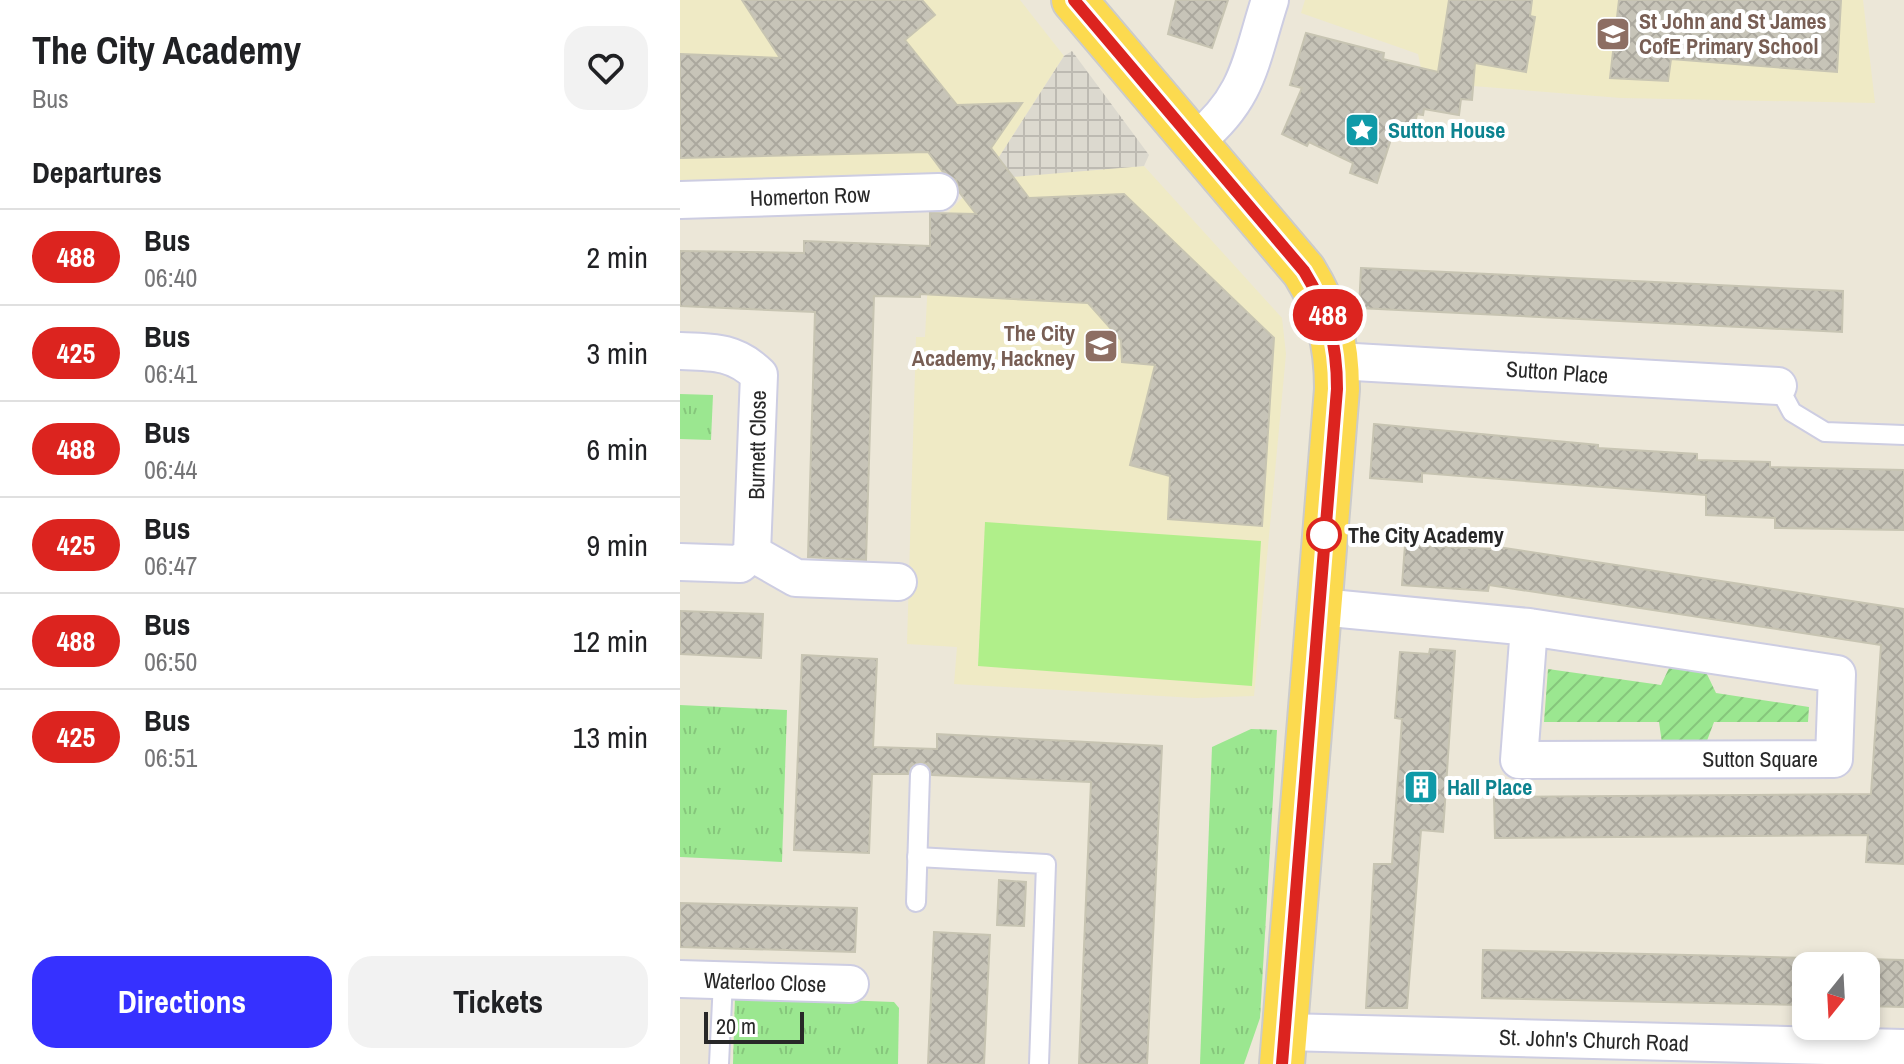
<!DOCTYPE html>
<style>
:root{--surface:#fff;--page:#f2f2f2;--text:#202124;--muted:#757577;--line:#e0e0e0;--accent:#3631ff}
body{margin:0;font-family:"Archivo Narrow",sans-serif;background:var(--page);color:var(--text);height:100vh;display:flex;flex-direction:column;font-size:30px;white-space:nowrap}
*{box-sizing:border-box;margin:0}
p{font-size:26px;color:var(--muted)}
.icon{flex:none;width:44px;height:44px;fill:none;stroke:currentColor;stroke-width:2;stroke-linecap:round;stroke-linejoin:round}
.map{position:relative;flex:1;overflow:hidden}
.sheet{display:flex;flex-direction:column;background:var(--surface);width:680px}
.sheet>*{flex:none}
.badge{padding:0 16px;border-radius:26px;font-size:28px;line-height:52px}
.needle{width:52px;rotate:198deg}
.controls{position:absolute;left:1112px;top:952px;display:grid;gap:16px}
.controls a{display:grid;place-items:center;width:88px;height:88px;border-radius:16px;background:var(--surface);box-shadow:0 4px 12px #0003;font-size:40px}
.scale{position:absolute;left:24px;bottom:20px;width:100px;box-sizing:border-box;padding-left:8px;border:4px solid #282828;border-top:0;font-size:22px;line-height:28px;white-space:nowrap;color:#282828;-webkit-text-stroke:6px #fff;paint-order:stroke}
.map>.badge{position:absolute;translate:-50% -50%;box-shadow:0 0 0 4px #fff}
h2{padding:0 32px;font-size:30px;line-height:72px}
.round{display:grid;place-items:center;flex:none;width:84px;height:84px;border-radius:24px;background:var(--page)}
.overview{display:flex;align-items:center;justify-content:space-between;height:136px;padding:0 32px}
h1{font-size:38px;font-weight:800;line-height:60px}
.primary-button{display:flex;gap:16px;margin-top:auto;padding:16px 32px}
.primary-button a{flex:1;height:92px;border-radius:24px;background:var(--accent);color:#fff;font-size:32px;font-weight:800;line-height:92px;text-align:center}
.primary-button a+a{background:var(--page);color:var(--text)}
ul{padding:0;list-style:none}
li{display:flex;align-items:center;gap:24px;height:96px;padding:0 32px;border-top:2px solid var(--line)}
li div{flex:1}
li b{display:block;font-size:30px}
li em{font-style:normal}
li .badge{min-width:88px;font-weight:700;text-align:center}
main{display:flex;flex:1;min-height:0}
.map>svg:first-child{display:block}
.education{fill:#efeac5}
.grass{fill:url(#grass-tufts)}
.garden{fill:url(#garden-furrows)}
.pitch{fill:#b0ef8a}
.plaza{fill:url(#plaza-grid)}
.building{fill:url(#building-cross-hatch);stroke:#c7c4b2;stroke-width:2}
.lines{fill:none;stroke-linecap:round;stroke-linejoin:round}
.service-casing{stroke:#cdcde2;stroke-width:22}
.minor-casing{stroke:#cdcde2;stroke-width:40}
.trunk-casing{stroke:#cbcbcb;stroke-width:48}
.service{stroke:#fff;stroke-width:18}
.minor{stroke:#fff;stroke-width:36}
.trunk{stroke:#fcda4f;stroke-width:44}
.line-casing{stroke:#fff;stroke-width:18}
.line{stroke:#dc241f;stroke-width:12}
.stop-dot{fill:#fff;stroke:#dc241f;stroke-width:4}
.labels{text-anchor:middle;stroke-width:8;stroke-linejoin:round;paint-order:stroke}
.education-label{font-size:22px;font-weight:bold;fill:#785e54;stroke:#fff;text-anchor:start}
.culture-label{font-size:22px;font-weight:bold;fill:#0d838f;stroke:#fff;text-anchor:start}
.street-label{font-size:22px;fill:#282828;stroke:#fff}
.stop-label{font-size:22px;font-weight:bold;fill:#282828;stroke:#fff;text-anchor:start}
</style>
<main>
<section class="sheet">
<div class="overview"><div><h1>The City Academy</h1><p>Bus</p></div><a class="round"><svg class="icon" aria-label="heart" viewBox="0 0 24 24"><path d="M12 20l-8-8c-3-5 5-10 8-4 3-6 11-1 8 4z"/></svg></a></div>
<h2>Departures</h2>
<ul>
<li><span class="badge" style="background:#dc241f;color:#fff">488</span><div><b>Bus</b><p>06:40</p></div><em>2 min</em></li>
<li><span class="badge" style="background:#dc241f;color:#fff">425</span><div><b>Bus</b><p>06:41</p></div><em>3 min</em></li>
<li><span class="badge" style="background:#dc241f;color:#fff">488</span><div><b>Bus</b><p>06:44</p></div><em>6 min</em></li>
<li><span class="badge" style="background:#dc241f;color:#fff">425</span><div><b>Bus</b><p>06:47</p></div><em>9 min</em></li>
<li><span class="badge" style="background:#dc241f;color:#fff">488</span><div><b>Bus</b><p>06:50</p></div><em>12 min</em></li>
<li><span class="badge" style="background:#dc241f;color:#fff">425</span><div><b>Bus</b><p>06:51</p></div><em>13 min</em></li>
</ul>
<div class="primary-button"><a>Directions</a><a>Tickets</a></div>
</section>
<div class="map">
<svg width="1224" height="1064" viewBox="0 0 1224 1064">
<defs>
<pattern id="grass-tufts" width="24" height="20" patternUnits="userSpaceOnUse" patternTransform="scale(2)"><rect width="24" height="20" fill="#9be790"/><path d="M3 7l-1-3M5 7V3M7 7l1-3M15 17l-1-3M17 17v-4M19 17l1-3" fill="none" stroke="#86c67c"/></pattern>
<pattern id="garden-furrows" width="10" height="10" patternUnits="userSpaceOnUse" patternTransform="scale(2)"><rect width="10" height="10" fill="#9be790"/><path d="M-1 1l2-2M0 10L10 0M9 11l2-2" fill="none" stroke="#86c67c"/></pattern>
<pattern id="plaza-grid" width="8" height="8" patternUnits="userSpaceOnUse" patternTransform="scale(2)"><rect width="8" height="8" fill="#dcd9cf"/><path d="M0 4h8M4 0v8" fill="none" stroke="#bdbab2"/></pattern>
<pattern id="building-cross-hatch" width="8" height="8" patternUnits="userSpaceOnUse" patternTransform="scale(2)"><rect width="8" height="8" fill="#c7c4b8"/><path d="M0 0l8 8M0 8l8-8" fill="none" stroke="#aba89e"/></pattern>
</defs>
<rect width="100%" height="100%" fill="#ece7d8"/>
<g class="education">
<polygon points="0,0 340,0 384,56 319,157 333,176 464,166 602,318 606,354 574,696 515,698 274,684 277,647 227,644 236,337 245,337 249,261 267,214 283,197 264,174 0,181"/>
<polygon points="625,0 1183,0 1195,103 941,98 793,86 741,68 738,54 621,13"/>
</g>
<g class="grass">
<polygon points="0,394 33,395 31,440 0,439"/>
<polygon points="0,705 107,710 102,862 0,857"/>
<polygon points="571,729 597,730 580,1018 564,1064 520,1064 532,747"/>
<polygon points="55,996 214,1002 219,1008 218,1064 53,1064"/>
</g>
<polygon class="garden" points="990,666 1026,672 1036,693 1129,707 1128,722 1034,722 1025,746 982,743 979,722 864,722 868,669 981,685"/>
<polygon class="pitch" points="305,522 581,541 572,686 298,666"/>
<polygon class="plaza" points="392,51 469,155 464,166 333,177 319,157 384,56"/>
<g class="building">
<polygon points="62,0 242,0 255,15 225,40 277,105 342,103 311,148 349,198 444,194 594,338 582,526 488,519 490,476 450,465 475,365 442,362 441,340 408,303 240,294 240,297 194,296 186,560 128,557 135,312 0,306 0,251 124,253 124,241 250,246 250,213 296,214 280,193 276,180 263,172 248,152 0,158 0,54 100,58"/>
<polygon points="496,0 548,0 532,48 488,34"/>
<polygon points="769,0 852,0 850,16 855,17 846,72 795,63 792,100 781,99 779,115 744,109 743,115 737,114 732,138 713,133 697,183 670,173 673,163 629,142 627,146 602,134 622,88 610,85 626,33 704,53 703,59 758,72"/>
<polygon points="939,0 1161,0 1157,72 991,59 988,81 930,78"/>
<polygon points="681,268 1163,291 1162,332 679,308"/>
<polygon points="694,424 918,445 918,448 1017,454 1017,460 1090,462 1090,467 1224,470 1224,530 1095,528 1095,518 1026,515 1026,495 742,473 742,482 690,478"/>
<polygon points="725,545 811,549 812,546 1224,609 1224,864 1186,862 1188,835 815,838 814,797 1191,794 1201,645 809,585 808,591 722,585"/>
<polygon points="0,611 83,614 81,658 0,654"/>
<polygon points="750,649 775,651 763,832 741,830 727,1008 686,1008 694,864 712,864 722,719 715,718 720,652 749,654"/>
<polygon points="122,655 197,659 193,747 257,749 257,734 482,746 467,1064 399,1064 411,782 252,775 247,764 240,762 230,767 228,774 192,774 189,853 114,850"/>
<polygon points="319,880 346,882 344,926 317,925"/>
<polygon points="0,903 177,908 175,952 0,947"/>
<polygon points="254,932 310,935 304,1064 248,1064"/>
<polygon points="803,950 1126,958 1126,1005 802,998"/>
<polygon points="1186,959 1224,960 1224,1007 1186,1006"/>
</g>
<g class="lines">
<g class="service-casing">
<g id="service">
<polyline points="1098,386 1112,412 1145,432 1224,435"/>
<polyline points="237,857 366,864 359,1064"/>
<polyline points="236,902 240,774"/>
<polyline points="39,1064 43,981"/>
</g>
</g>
<g class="minor-casing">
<g id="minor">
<path d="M517,140c52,-43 53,-78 73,-140"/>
<polyline points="0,200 259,192"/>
<path d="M0,351c32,1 55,0 79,24l-7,178 -12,11 -60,-2"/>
<polyline points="657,361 1098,386"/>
<polyline points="72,553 116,578 218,582"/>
<polyline points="640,607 849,627 1157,674 1154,759 839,760 849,627"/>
<polyline points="0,979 170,984"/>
<polyline points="605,1032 1224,1048"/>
</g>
</g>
<g class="trunk-casing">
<path id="trunk" d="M394,0l230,271c24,39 33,71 33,118l-55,675"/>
</g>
<use href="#service" class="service"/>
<use href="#minor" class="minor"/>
<use href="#trunk" class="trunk"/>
</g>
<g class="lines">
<g class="line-casing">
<path id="line" d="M394,0l230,271c24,39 33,72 33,118l-55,675"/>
</g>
<use href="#line" class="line"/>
</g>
<defs>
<g id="school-square" transform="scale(1.8)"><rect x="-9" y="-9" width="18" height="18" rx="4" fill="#8d6e63" stroke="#fff"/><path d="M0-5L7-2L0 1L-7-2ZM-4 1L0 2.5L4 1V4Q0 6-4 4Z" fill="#fff"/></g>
<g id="sight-square" transform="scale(1.8)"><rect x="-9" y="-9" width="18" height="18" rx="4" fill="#0f9aa8" stroke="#fff"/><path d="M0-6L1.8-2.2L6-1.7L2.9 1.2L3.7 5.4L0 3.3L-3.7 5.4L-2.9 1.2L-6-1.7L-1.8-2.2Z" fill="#fff"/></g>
<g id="building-square" transform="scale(1.8)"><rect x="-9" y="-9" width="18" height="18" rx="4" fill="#0f9aa8" stroke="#fff"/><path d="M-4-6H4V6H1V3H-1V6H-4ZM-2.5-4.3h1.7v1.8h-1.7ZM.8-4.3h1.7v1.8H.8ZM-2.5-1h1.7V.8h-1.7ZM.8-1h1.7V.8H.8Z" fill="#fff"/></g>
</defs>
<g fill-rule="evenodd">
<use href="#school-square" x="933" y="34"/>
<use href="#sight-square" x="682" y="130"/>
<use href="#school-square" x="421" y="346"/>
<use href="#building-square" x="741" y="787"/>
</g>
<circle class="stop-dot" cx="644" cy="535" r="16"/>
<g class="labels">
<g class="education-label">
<text x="959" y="29">St John and St James<tspan x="959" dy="25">CofE Primary School</tspan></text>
<text x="395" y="341" text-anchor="end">The City<tspan x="395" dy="25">Academy, Hackney</tspan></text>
</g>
<g class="culture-label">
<text x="708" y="138">Sutton House</text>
<text x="767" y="795">Hall Place</text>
</g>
<g class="street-label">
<text transform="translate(130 196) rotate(-2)" y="8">Homerton Row</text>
<text transform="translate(877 372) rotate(4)" y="8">Sutton Place</text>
<text transform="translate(77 445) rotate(-89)" y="8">Burnett Close</text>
<text x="1080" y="767">Sutton Square</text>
<text transform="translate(85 982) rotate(2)" y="8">Waterloo Close</text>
<text transform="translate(914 1040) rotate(2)" y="8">St. John's Church Road</text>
</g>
<g class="stop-label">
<text x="668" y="543">The City Academy</text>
</g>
</g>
</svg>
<div class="controls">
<a><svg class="needle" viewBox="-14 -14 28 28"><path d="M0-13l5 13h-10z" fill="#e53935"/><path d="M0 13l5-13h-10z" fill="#757577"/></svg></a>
</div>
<div class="scale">20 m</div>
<b class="badge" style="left:648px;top:315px;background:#dc241f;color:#fff">488</b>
</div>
</main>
